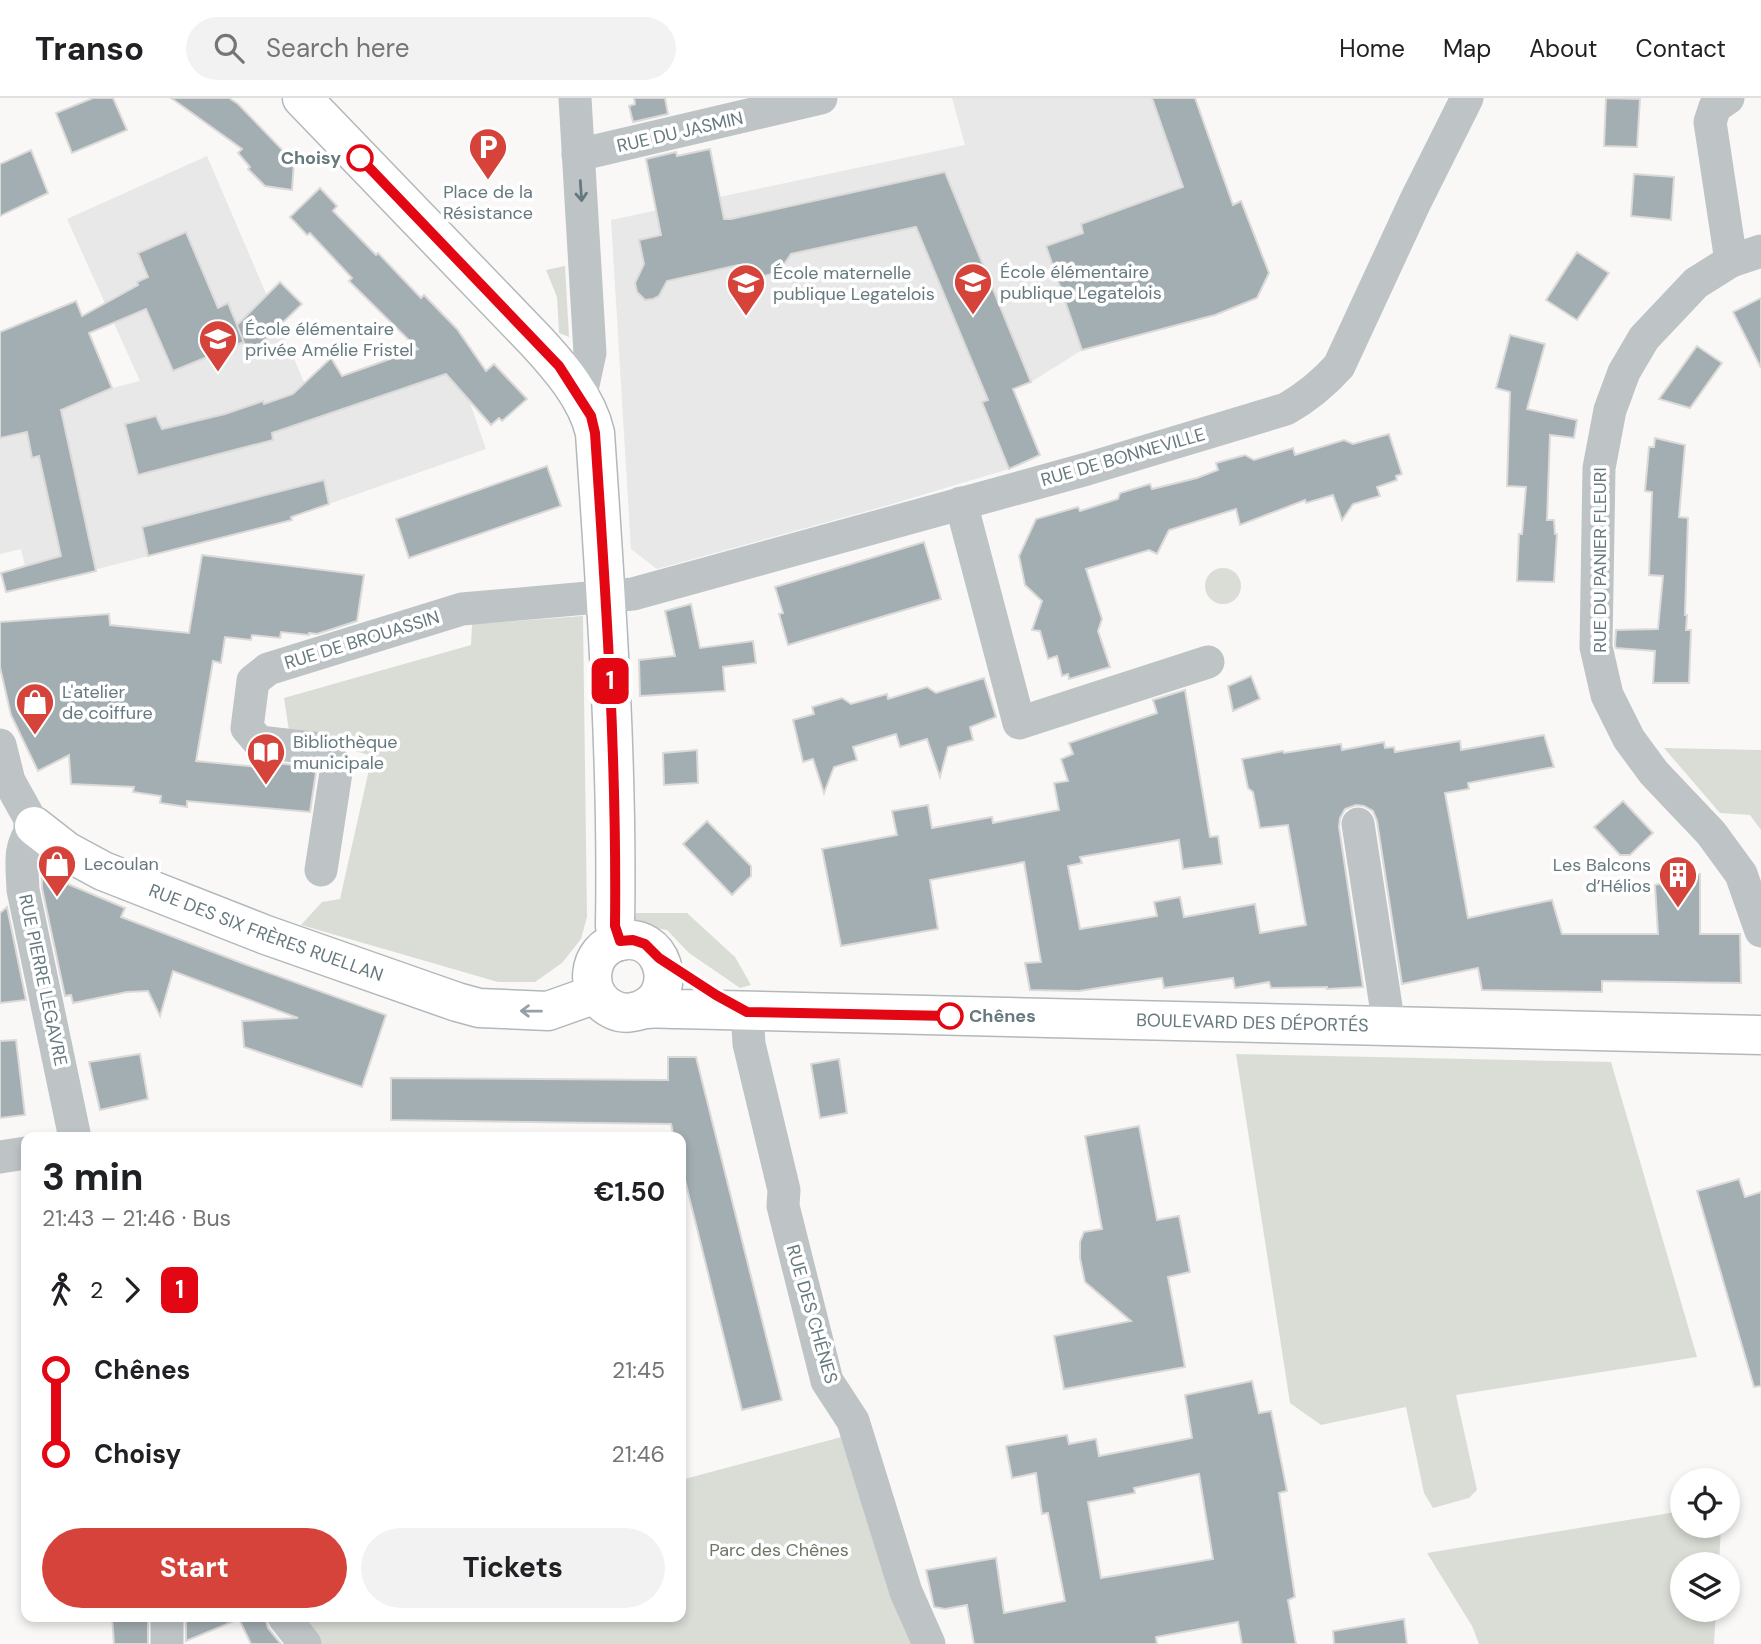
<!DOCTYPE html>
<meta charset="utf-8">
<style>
:root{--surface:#fff;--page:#f2f2f2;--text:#202124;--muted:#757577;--line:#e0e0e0;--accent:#d5433a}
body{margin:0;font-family:"DM Sans",sans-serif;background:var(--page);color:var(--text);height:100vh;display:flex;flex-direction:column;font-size:26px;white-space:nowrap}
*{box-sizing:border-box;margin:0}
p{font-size:23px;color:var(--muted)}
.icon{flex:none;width:38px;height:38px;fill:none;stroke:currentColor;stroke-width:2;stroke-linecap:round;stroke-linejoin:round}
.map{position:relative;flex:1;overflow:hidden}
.sheet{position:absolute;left:21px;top:1034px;width:665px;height:490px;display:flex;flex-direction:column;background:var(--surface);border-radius:14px;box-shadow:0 4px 10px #0003}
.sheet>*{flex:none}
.badge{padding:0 14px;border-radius:10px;font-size:24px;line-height:46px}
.tools{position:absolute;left:1670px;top:1370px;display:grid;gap:14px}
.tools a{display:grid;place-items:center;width:70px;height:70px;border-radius:50%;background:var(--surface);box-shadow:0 4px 10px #0003;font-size:35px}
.map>.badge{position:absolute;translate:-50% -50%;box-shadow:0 0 0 4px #fff}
.legs{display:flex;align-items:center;gap:10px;height:77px;padding:0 21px;font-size:23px}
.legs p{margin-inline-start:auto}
.headline{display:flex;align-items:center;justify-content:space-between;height:119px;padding:0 21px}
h1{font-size:38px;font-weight:700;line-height:52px}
.cta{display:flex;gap:14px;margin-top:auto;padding:14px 21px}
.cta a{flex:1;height:80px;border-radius:42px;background:var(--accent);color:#fff;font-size:28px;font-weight:700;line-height:80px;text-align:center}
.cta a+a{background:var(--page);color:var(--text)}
ul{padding:0 21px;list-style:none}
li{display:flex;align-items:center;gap:24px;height:84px;font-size:26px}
li i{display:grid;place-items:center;width:10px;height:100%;margin:0 9px;background:currentColor}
li i::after{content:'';width:18px;height:18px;margin:-9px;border:5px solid;border-radius:50%;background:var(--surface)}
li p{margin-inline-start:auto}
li:first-child i{background:linear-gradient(#0000 50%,currentColor 0)}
li:last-child i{background:linear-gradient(currentColor 50%,#0000 0)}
header{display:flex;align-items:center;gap:42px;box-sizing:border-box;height:98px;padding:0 35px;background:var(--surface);border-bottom:2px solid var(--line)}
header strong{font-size:33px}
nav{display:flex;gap:38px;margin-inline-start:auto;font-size:24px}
.search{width:490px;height:63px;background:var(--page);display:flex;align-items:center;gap:18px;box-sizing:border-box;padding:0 24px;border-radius:38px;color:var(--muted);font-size:26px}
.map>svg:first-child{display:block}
.built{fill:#e7e8e7}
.green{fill:#daddd6}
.building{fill:#a3aeb2;stroke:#dbdad9;stroke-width:2;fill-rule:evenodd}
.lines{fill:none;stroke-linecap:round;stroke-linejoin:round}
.major-casing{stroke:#b2b8bb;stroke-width:41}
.minor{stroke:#bec4c6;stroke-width:33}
.major{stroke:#fff;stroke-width:38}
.oneway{stroke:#66797f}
.oneway2{stroke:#94a1a5}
.line-1-casing{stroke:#fff;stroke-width:16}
.line-1{stroke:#e30613;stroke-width:10}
.stop-1-dot{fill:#fff;stroke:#e30613;stroke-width:3.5}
.labels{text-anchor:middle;stroke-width:7;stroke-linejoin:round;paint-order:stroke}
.street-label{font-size:18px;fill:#66797f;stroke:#fff}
.stop-label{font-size:18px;font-weight:bold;fill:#66797f;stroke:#fff;text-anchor:end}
.poi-label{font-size:18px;fill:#66797f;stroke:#fff;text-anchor:start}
.park-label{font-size:18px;fill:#6b7865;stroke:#fff}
</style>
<header>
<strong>Transo</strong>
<div class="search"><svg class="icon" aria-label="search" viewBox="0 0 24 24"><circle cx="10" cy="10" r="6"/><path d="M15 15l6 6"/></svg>Search here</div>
<nav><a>Home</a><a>Map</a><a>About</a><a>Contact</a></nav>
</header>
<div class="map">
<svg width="1761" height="1546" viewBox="0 0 1761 1546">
<rect width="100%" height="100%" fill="#f9f8f7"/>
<g class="built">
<polygon points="952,0 1195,0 1228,95 1183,89 1081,126 1083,135 1046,148 1082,252 1031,284 1013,291 1040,357 1009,371 882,409 657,471 631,451 611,122 965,47"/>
<polygon points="207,58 307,291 448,241 486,351 306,414 292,420 292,422 30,488 21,451 0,456 0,318 71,307 112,290 140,283 67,121"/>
</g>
<g class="green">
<polygon points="565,168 569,239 559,235 557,199 546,172"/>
<circle cx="1223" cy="488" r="18"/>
<polygon points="583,518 587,819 581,841 562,865 535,884 498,884 301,827 322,804 340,801 372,658 289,633 284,600 471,547 472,526"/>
<polygon points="1664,650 1761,652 1761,732 1750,717 1720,715"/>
<polygon points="636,815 687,815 735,859 751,887 740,890 689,855 667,832 633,826"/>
<polygon points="1236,956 1611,964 1697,1259 1456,1297 1477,1392 1469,1400 1433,1410 1424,1395 1406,1309 1321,1327 1290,1305"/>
<polygon points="849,1337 916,1546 317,1546 296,1519 681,1519 681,1382"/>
<polygon points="1682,1413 1682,1428 1721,1428 1719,1466 1682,1466 1682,1512 1716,1512 1714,1546 1479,1546 1472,1528 1427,1455"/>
</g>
<g class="building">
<polygon points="93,0 113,0 127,32 72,55 56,15"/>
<polygon points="171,0 229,0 238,6 294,64 292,92 265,88 248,71 250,69 238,55 242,51"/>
<polygon points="634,0 665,0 668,16 633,24 629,8 635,6"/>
<polygon points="1152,0 1195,0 1233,107 1241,103 1269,175 1257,200 1215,217 1082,252 1046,148 1083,135 1081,126 1183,89"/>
<polygon points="1606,0 1640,1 1637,49 1604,48"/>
<polygon points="710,51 724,121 731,121 945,74 1031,284 1013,291 1040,357 1009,371 982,304 988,302 916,129 791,156 779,174 756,180 738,167 667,183 659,198 653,201 645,202 637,194 635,185 644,166 639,142 661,137 646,61 676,54 677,58"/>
<polygon points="31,52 48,95 0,118 0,66"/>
<polygon points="1634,76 1674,79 1671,122 1631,118"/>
<polygon points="320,90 337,108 333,113 376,157 378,155 421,200 424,197 457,231 486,273 494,266 527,301 502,323 499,320 491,327 446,276 272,335 273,342 138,377 125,326 156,318 162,331 225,316 263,303 264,306 293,296 331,260 342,278 418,251 349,183 352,180 310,135 307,137 290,119"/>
<polygon points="186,134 218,210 228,205 244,244 173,273 146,211 89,235 112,290 61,312 96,473 6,494 1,475 61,458 39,358 32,360 27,334 0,340 0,234 76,203 82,218 138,187 137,184 148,179 138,155"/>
<polygon points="1577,154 1609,175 1577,222 1546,202"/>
<polygon points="280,184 302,206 249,257 237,227"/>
<polygon points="1761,200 1761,270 1733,214"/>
<polygon points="1510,237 1545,246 1527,311 1577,322 1574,340 1550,337 1547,422 1554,422 1555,436 1557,436 1554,484 1517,483 1519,436 1522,436 1526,389 1507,388 1510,294 1496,290"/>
<polygon points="1697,248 1722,265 1690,310 1659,301"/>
<polygon points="1389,336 1402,376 1396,378 1397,382 1377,389 1380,398 1353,406 1342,422 1333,397 1306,405 1305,402 1240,427 1236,411 1169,432 1157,456 1149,452 1086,471 1102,521 1098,533 1110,569 1069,581 1068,576 1062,578 1057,558 1048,561 1040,533 1032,532 1042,503 1025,487 1019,458 1036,421 1078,409 1080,413 1118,401 1120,395 1150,386 1152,391 1197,380 1218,372 1216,365 1245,357 1254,362 1293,350 1295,357 1344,342 1353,346"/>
<polygon points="1655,340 1685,347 1679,419 1688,420 1685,517 1687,517 1686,532 1691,532 1689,585 1653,585 1655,553 1616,550 1615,547 1616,532 1658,531 1663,478 1649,477 1652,394 1645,393 1649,349 1654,349"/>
<polygon points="547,368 561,408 409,460 396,421"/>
<polygon points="324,382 329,406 291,419 292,422 148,458 142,429"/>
<polygon points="924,444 941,501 788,547 779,516 783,515 775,489"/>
<polygon points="202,457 364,477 357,523 317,536 309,535 309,537 281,534 280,540 252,537 251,542 225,539 221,565 213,563 196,663 268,670 269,667 276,668 276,665 312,669 316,674 310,714 187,703 187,709 160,705 161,698 133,694 134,689 71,686 69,657 38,673 11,617 0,569 0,524 109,516 110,527 189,535"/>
<polygon points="691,506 700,550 753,543 756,565 723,569 725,593 640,598 639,562 675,558 665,513"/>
<polygon points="1251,578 1260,601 1233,613 1228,588"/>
<polygon points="984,580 996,619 970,629 973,642 948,649 940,679 927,641 900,649 896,636 853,649 857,662 834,669 824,695 813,661 803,664 793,622 814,616 812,609 842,600 851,606 887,596 888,601 927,589 936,595"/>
<polygon points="1185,592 1210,739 1218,738 1222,766 1183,771 1179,742 1080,759 1082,765 1068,768 1080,831 1157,818 1154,804 1180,799 1184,819 1255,806 1260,835 1306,827 1288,727 1260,730 1253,694 1248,690 1242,661 1283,653 1284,655 1341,646 1342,652 1384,644 1385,650 1394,649 1395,654 1460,643 1461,652 1544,637 1554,669 1468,685 1469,691 1445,695 1468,820 1552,802 1562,836 1658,836 1655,787 1700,776 1700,836 1740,836 1741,885 1602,883 1602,894 1482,892 1478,870 1402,886 1377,723 1373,713 1364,708 1356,707 1345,711 1340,720 1339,729 1363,889 1327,891 1327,889 1271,890 1269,884 1235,890 1233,880 1164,890 1162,880 1079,893 1030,892 1025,865 1041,864 1024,764 930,782 938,831 841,848 822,751 897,737 892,713 928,707 932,730 992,719 993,725 1059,712 1054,685 1068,683 1061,661 1073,656 1069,645 1157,615 1153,602"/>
<polygon points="697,652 698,685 664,687 663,655"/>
<polygon points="1623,703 1653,735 1630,757 1620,757 1594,729"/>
<polygon points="707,723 751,768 751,778 732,797 683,746"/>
<polygon points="44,776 125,810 121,819 247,867 386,917 362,989 244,949 242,923 298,920 173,873 160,918 148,893 127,894 73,905 71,897 65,898 42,790 42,778"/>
<polygon points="7,809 26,902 0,905 0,815"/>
<polygon points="16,942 25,1017 0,1020 0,943"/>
<polygon points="140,956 148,1001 100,1012 89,964"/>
<polygon points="668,959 696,959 782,1302 742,1312 681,1066 681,1040 674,1040 671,1026 391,1022 391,980 668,982"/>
<polygon points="839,961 847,1015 820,1020 811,966"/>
<polygon points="1139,1028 1157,1122 1179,1118 1190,1174 1168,1179 1185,1269 1064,1291 1054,1238 1131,1223 1085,1184 1080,1160 1080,1144 1084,1134 1102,1131 1085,1038"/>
<polygon points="1739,1081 1745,1099 1761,1094 1761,1288 1754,1289 1697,1093"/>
<path d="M1252,1283l7,32 12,-2 16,80 -8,2 16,104 -7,3 8,44h-54l-4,-22 -82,15 1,7h-183l-7,-39 -22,4 -11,-2 -8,-37 70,-12 8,55 61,-12 -17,-88 -6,1 -6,-41 -24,5 -6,-32 61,-11 2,9 27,-5 3,17 93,-18 -7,-43zM1199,1376l14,85 -112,19 -13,-76 47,-9 -1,-5z"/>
<polygon points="112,1519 148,1519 148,1546 114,1546"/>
<polygon points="186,1519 265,1519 268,1530 281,1546 251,1546 239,1521 186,1543"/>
<polygon points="1404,1521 1407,1546 1334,1546 1333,1533"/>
</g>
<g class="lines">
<g class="major-casing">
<g id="major">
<path d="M302,0l234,243c24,26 51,57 59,92 11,164 23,328 20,493l5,15"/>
<path id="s1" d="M34,728l32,25 37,20 163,64 191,67 22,6 69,3 48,-17"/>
<path id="s2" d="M643,911c38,-18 19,-78 -23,-68 -34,8 -38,55 -6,69 11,5 20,2 31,-1 10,-1 22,0 32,0l1084,26"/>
</g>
</g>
<g class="minor">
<polyline points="575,0 590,255 583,287 578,298"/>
<polyline points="1728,0 1715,9 1710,24 1731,163"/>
<polyline points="578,57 821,0"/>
<polyline points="1761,153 1731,163 1696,185 1644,240 1624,274 1610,312 1599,370 1596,549 1607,597 1629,641 1654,675 1711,735 1741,776 1761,833"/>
<polyline points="961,405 1019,625 1208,564"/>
<path d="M0,647l9,36 25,45c-16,22 -12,37 -11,64l52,248"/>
<polyline points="1358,726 1389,928"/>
<path d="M321,772l16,-104 -16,-17 -62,-7 -12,-14 6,-47 15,-12 194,-60 171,-15 454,-125 199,-60c21,-12 36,-24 53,-43l76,-164 52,-104"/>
<polyline points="747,914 749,946 784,1092 783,1108 827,1283 853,1323 906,1494 929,1546"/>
<polyline points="0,1059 26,1055"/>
<polyline points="167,1519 167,1546"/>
<polyline points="284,1519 305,1546"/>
</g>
<use href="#major" class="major"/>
</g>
<defs><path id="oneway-shaft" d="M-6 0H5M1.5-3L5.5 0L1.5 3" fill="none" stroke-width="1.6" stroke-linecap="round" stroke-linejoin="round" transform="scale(1.75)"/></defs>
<use class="oneway" href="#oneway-shaft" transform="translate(581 93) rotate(86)"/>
<use class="oneway2" href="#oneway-shaft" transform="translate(531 913) rotate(-179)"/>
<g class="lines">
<g class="line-1-casing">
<path id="line-1" d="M360,60l199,208 32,50 4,17c11,164 22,328 20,493l5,15 13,-1 12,4 14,14 57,37 31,17 203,4"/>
</g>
<use href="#line-1" class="line-1"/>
</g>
<defs>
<g id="parking-pin" transform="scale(2.0125)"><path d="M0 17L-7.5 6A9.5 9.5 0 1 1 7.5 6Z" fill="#d5433a" stroke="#fff"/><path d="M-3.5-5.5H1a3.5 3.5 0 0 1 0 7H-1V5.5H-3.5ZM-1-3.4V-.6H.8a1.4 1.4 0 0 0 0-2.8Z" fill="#fff"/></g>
<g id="school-pin" transform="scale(2.0125)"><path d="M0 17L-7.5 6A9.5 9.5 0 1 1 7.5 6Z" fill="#d5433a" stroke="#fff"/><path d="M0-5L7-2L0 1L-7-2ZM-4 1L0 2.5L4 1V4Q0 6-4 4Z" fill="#fff"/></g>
<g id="shop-pin" transform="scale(2.0125)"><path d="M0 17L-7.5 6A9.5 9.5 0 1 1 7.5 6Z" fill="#d5433a" stroke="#fff"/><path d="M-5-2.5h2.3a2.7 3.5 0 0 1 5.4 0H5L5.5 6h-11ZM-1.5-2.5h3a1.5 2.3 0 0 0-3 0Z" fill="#fff"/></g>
<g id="library-pin" transform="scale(2.0125)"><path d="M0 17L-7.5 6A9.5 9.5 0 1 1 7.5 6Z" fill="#d5433a" stroke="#fff"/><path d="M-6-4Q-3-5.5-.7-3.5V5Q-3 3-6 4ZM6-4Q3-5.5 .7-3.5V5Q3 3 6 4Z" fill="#fff"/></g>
<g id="building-pin" transform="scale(2.0125)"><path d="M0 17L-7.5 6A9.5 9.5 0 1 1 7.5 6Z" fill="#d5433a" stroke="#fff"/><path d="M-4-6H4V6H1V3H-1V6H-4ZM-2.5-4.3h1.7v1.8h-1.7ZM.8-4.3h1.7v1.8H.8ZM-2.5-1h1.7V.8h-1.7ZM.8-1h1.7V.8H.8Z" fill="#fff"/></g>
</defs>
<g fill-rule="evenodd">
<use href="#parking-pin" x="488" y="49"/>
<use href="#school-pin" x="973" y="184"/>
<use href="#school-pin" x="746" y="185"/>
<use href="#school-pin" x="218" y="241"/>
<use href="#shop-pin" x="35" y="604"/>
<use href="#library-pin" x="266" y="654"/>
<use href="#shop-pin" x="57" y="766"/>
<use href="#building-pin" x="1678" y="777"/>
</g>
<g class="stop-1-dot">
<circle cx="360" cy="60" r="12"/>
<circle cx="950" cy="918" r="12"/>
</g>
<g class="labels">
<g class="street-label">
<text transform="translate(680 34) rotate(-13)" y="6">RUE DU JASMIN</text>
<text transform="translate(1123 359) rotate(-16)" y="6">RUE DE BONNEVILLE</text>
<text transform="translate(1600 462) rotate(-90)" y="6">RUE DU PANIER FLEURI</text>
<text transform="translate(362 542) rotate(-17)" y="6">RUE DE BROUASSIN</text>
<text dy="6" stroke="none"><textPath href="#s1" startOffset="257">RUE DES SIX FRÈRES RUELLAN</textPath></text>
<text transform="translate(43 882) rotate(78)" y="6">RUE PIERRE LEGAVRE</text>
<text dy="6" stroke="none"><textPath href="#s2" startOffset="836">BOULEVARD DES DÉPORTÉS</textPath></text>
<text transform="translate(812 1216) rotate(74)" y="6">RUE DES CHÊNES</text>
</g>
<g class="stop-label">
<text x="341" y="66">Choisy</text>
<text x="969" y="924" text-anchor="start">Chênes</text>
</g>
<g class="poi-label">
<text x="488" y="100" text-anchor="middle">Place de la<tspan x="488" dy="21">Résistance</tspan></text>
<text x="1000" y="180">École élémentaire<tspan x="1000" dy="21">publique Legatelois</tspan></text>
<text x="773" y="181">École maternelle<tspan x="773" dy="21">publique Legatelois</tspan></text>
<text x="245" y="237">École élémentaire<tspan x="245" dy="21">privée Amélie Fristel</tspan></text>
<text x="62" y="600">L'atelier<tspan x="62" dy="21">de coiffure</tspan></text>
<text x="293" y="650">Bibliothèque<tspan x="293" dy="21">municipale</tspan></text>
<text x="84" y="772">Lecoulan</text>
<text x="1651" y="773" text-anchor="end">Les Balcons<tspan x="1651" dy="21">d’Hélios</tspan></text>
</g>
<g class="park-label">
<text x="779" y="1458">Parc des Chênes</text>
</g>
</g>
</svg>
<div class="tools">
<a><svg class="icon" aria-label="locate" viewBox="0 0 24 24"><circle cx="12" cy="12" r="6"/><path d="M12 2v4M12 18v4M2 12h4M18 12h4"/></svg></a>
<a><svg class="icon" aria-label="layers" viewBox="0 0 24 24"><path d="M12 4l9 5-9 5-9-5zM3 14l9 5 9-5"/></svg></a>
</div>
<b class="badge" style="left:610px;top:583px;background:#e30613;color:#fff">1</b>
<section class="sheet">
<div class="headline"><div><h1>3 min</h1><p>21:43 – 21:46 · Bus</p></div><b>€1.50</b></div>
<div class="legs"><svg class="icon" aria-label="walk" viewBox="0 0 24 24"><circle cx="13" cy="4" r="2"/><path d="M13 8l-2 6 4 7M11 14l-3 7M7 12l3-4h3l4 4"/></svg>2<svg class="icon" aria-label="forward" viewBox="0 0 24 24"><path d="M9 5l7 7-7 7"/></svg><b class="badge" style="background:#e30613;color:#fff">1</b></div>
<ul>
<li><i style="color:#e30613"></i><b>Chênes</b><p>21:45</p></li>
<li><i style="color:#e30613"></i><b>Choisy</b><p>21:46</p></li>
</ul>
<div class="cta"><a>Start</a><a>Tickets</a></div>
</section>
</div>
